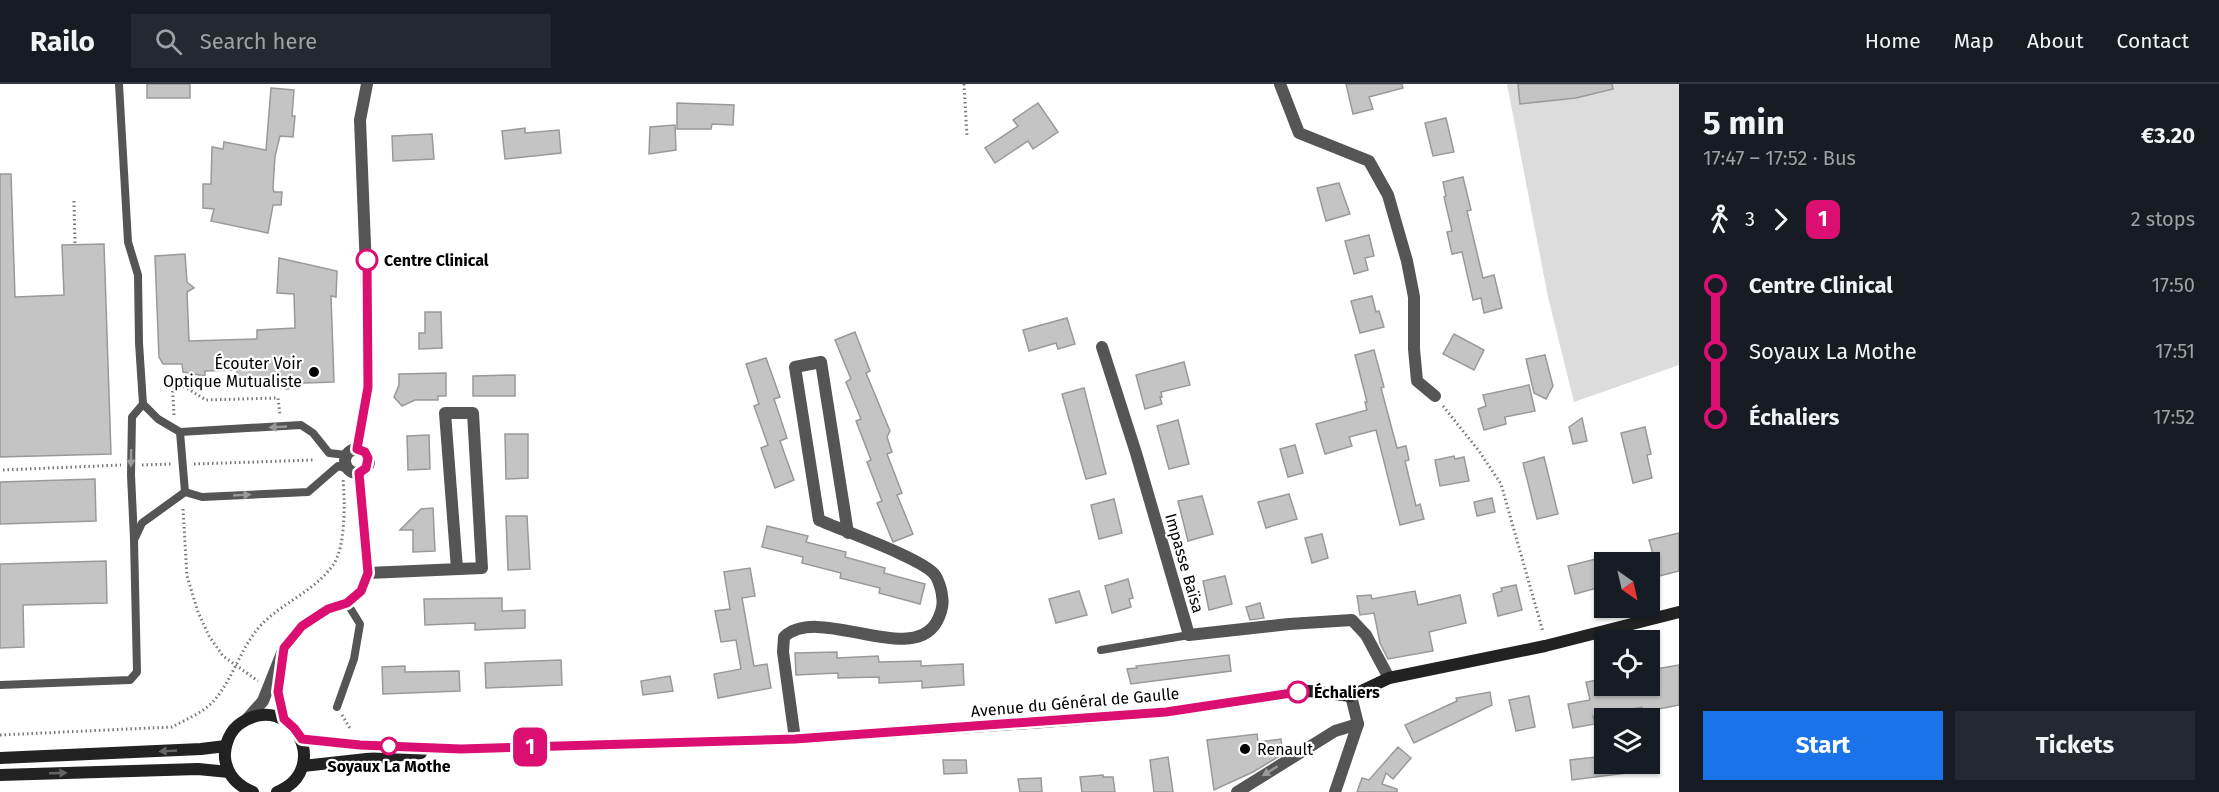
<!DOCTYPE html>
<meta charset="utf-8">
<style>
:root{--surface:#171b24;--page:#242831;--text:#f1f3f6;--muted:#9ea1a6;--line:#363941;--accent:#1a73e8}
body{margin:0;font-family:"Fira Sans",sans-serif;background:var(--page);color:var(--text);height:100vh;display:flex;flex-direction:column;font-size:22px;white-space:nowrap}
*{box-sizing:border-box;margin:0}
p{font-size:20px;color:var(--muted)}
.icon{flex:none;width:33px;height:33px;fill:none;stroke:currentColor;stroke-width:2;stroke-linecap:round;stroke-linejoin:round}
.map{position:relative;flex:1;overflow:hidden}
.drawer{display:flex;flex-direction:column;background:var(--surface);width:540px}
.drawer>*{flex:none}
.badge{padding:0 12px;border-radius:9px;font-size:21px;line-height:39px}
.needle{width:39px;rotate:146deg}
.buttons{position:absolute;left:1594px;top:468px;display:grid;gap:12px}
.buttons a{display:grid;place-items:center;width:66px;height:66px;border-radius:0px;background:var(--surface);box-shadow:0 2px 4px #0004;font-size:30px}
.map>.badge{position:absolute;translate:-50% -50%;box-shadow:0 0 0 3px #fff}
.legs{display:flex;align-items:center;gap:9px;height:66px;padding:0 24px;font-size:20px}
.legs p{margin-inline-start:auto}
.headline{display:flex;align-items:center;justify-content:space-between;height:102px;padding:0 24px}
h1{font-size:33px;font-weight:700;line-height:45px}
.cta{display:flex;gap:12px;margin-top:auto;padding:12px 24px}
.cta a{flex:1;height:69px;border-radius:0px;background:var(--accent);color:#fff;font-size:24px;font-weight:700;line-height:69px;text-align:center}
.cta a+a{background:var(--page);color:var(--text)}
ul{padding:0 24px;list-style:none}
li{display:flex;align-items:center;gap:21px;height:66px;font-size:22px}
li i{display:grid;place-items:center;width:9px;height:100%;margin:0 8px;background:currentColor}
li i::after{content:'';width:15px;height:15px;margin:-8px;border:4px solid;border-radius:50%;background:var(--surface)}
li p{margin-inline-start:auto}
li:first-child i{background:linear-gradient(#0000 50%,currentColor 0)}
li:last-child i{background:linear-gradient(currentColor 50%,#0000 0)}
header{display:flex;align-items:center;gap:36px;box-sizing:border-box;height:84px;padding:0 30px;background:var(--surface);border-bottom:2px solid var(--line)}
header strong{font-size:28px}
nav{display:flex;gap:33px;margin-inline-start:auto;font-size:21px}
.search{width:420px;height:54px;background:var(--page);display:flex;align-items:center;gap:15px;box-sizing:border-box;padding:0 21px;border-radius:0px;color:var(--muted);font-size:22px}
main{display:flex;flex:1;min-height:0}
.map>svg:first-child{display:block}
.green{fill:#dcdcdc}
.building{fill:#c4c4c4;stroke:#999;stroke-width:1.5}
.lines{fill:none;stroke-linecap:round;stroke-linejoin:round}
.path{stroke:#777;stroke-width:3;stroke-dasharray:1.5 3;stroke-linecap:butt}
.service{stroke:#555;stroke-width:8}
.minor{stroke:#555;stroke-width:12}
.tertiary{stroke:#555;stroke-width:12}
.secondary{stroke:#222;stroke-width:12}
.oneway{fill:#999}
.oneway2{fill:#646464}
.line-1-casing{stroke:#fff;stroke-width:14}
.line-1{stroke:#da0f71;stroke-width:9}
.stop-1-dot{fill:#fff;stroke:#da0f71;stroke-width:3}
.poi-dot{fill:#000;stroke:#fff;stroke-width:2}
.labels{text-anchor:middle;stroke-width:4.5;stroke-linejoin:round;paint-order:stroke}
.stop-label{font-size:16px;font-weight:bold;fill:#000;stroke:#fff;text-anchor:start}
.poi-label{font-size:16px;fill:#000;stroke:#fff;text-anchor:end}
.street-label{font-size:16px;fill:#000;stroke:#fff}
</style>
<header>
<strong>Railo</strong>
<div class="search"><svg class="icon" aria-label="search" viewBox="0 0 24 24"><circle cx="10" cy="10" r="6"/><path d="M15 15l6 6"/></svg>Search here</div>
<nav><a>Home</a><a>Map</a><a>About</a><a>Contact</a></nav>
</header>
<main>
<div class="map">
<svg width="1679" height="708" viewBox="0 0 1679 708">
<rect width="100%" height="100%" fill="#fff"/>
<polygon class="green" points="1507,0 1679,0 1679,281 1574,318 1548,213"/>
<g class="building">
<rect x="147" y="0" width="43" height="14"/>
<polygon points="1346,0 1402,0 1403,4 1369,13 1373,25 1353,30"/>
<polygon points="1518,0 1612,0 1613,5 1576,14 1520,20"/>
<polygon points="271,4 294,6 292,32 295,32 293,53 280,52 275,72 273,104 274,108 282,108 281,121 273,121 268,149 211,137 214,125 203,124 203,100 211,100 212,63 223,65 224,58 266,66"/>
<polygon points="677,19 734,21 733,41 712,40 711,45 677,45"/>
<polygon points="1038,19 1058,48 1033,65 1028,57 995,79 985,64 1018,42 1013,36"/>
<polygon points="1446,34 1454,68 1433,72 1425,39"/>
<polygon points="675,41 676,66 649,70 650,43"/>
<polygon points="525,44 525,49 559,46 561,69 505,75 502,47"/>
<polygon points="432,50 434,75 393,77 392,52"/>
<polygon points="0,90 11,90 15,213 64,211 62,161 104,160 111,370 0,373"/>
<polygon points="1463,93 1471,126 1467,127 1483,194 1494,191 1502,224 1484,229 1481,214 1473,216 1462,168 1452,170 1447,148 1452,147 1444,113 1446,112 1443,98"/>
<polygon points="1339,99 1350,130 1326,137 1317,104"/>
<polygon points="1369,151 1374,172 1365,174 1368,186 1354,190 1345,157"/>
<polygon points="185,170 187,198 194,204 187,208 189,257 257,255 257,246 295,244 294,210 277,209 279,174 337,187 336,213 331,212 334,298 304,299 288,305 237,297 237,286 205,287 205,292 183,288 182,280 163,280 159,273 155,172"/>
<polygon points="1372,212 1376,228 1379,227 1384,243 1360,249 1351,217"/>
<polygon points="425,228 441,228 442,264 419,265 419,249 425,249"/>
<polygon points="1067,234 1075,260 1058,265 1056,259 1029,267 1023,246"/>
<polygon points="855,248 870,287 866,289 890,347 887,353 892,368 887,370 902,409 897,411 913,450 893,458 877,419 882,417 867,378 871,376 856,337 861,335 846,298 851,295 835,256"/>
<polygon points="1454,250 1484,266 1474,286 1443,270"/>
<polygon points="1374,266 1384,303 1381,304 1397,364 1406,362 1409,376 1405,377 1416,422 1420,420 1424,435 1400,441 1376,346 1349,353 1352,362 1325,370 1316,340 1367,326 1365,318 1367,318 1355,271"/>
<polygon points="1545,271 1553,302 1546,315 1534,309 1526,275"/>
<polygon points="766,274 780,313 774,315 787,354 780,357 794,396 775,404 761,364 768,361 754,322 759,320 746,280"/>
<polygon points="1184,278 1190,301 1161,308 1162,313 1160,313 1162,320 1145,325 1136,291"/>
<polygon points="446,289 446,312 438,312 438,316 415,316 402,322 394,313 399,301 399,290"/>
<polygon points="515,291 515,312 473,312 473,292"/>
<polygon points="1529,301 1535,327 1505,333 1506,340 1484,346 1478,325 1486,322 1483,311"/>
<polygon points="1084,304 1106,390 1086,395 1062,310"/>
<polygon points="1582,334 1587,357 1573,360 1569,343"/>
<polygon points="1178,336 1189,380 1169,385 1157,342"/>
<polygon points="1645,343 1651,370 1647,371 1652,394 1633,399 1621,349"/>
<polygon points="505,350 528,350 528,394 506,395"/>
<polygon points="429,351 430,385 408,386 407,352"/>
<polygon points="1295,361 1303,389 1288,393 1280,365"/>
<polygon points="1454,372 1455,375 1464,373 1469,397 1440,402 1435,376"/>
<polygon points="1544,373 1558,430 1537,435 1523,379"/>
<polygon points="95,395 96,437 0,440 0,398"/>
<polygon points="1289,410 1297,435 1266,444 1258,418"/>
<polygon points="1202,412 1213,450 1188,457 1178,417"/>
<polygon points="1492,414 1495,428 1477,432 1474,418"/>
<polygon points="1114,415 1122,449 1099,455 1091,421"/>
<polygon points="433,424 435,467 413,468 413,446 400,446 421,425"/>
<polygon points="506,432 527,432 530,485 508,486"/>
<polygon points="767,442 808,452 806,458 846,468 845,473 885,484 884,489 925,500 920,520 879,509 880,504 840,494 841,489 802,479 803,473 762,463"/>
<polygon points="1679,449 1679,487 1659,492 1649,456"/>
<polygon points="1322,450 1328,474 1312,479 1305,454"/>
<polygon points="1596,475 1604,502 1575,510 1568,482"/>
<polygon points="106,477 107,519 23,521 24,563 0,564 0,480"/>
<polygon points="750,484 755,512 742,514 754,582 767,580 771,604 718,614 714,590 741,585 736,556 721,558 715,527 730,525 724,488"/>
<polygon points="1225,492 1232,520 1209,526 1203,497"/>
<polygon points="1128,495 1133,514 1129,515 1131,523 1112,529 1105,502"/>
<polygon points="1516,501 1522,526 1498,532 1493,510 1502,507 1501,504"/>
<polygon points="1079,507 1087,531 1056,539 1049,515"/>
<polygon points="1415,507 1418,521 1460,511 1466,539 1429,548 1433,567 1388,575 1380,559 1374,529 1360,531 1357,512 1371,511 1372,515"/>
<polygon points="502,514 502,527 525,526 525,544 475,546 475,539 425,541 424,515"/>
<polygon points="1260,519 1264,534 1250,536 1246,523"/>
<polygon points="837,568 837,574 878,572 879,578 921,577 921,582 963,580 964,601 922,604 922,597 879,599 879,593 838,594 838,589 796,591 795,569"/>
<polygon points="1229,571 1231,587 1131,600 1127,585 1137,584 1136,582"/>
<polygon points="561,576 562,601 486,604 485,579"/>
<polygon points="1679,581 1679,621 1643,628 1642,623 1593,632 1595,640 1573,644 1568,620 1590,616 1586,598 1605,595 1605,602 1650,602 1650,586"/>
<polygon points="405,582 405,588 459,587 460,607 383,610 382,583"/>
<polygon points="670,592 673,607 643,611 641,597"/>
<polygon points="1490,608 1492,621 1414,659 1405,641 1457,617 1456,614"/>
<polygon points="1529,612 1535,643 1516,647 1509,616"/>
<polygon points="1257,650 1258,658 1281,655 1283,670 1253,688 1214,706 1207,656"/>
<polygon points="1398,663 1411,674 1393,695 1386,689 1382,700 1397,705 1397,708 1357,708 1362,694 1369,696"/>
<polygon points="1605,672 1605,680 1633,680 1634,688 1572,696 1570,676"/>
<polygon points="1168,673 1173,708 1154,708 1150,676"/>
<polygon points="943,676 966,676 967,689 944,690"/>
<polygon points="1103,691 1103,693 1113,693 1115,708 1082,708 1080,693"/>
<polygon points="1041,694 1042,708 1020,708 1018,695"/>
</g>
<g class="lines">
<g class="path">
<polyline points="964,0 967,53"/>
<polyline points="74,117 75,160"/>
<polyline points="1443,322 1479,367 1501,400 1543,548"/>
<polyline points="174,331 172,295 206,316 278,314 280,331"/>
<polyline points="194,380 314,376"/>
<polyline points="142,381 172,380"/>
<polyline points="3,386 121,381"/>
<polyline points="183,425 187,492 198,528 209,552 223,572 258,597"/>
<polyline points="342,631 351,646"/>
<path d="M0,651l172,-8c15,-8 35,-16 45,-30 18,-23 24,-51 46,-74 21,-21 53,-33 70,-58 13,-18 12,-65 10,-86"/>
</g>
<g class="service">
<polyline points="119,0 128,158 138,191 139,259 143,320 158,335 180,348 301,341 313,349 329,369 346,371"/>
<polyline points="180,348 185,408"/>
<polyline points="185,408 202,413 308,408 338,382 346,384"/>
<polyline points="134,455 131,391 132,333 143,320"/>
<polyline points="1101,566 1189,551"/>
<polyline points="0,601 130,596 137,588 134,456 142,439 185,408"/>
<polyline points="337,623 354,575 360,540 347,519"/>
</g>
<g class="minor">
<polyline points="1280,0 1299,49 1369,77 1388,111 1407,177 1414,213 1414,265 1417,297 1435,312"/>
<polyline points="1102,263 1136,369 1189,551 1289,540 1352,536 1366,551 1389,594"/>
<polyline points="357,365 368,304 368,235 360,36 367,0"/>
<circle cx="357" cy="377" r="12"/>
<polyline points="368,489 482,484 473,329 445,329 457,485"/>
<polyline points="281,589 278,608 284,635"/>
<polyline points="248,634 263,617 284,564 302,542 328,525 347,519 361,507 368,489 359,389"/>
<path d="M795,655l-12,-87 1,-15c35,-33 125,29 152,-14 4,-7 8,-18 6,-27 0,-5 -4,-17 -7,-21 -11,-16 -94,-45 -116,-55l-24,-153 26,-5 27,171"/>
<polyline points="1237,708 1335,647 1358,640"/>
</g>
<polyline class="tertiary" points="1335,708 1358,640 1351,612"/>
<g class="secondary">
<polyline points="301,655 360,661 461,665 795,655 1044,638 1166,628 1309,607 1351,612 1389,594 1545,562 1679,528"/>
<polyline points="0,674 201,665 226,662"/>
<polyline points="303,682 421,669"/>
<polyline points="0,691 198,685 229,688"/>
<path d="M253,708c-15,-6 -26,-17 -28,-34 -1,-13 5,-28 16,-35 51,-34 92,47 36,69"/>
</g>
</g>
<defs><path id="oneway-solid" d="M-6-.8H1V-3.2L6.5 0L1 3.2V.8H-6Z" transform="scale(1.5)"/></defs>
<g class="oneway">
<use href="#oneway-solid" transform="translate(278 343) rotate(177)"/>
<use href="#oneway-solid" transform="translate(131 374) rotate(91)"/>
<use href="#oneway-solid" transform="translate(242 411) rotate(-3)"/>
<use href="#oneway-solid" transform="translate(1270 687) rotate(148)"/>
</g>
<g class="oneway2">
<use href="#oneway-solid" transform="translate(168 667) rotate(177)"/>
<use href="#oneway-solid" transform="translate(58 689) rotate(-2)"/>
</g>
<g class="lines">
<g class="line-1-casing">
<polyline id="line-1" points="367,176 368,303 357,365 365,368 368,374 366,384 359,389 368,489 361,507 347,519 328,525 302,542 284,564 278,608 284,635 294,644 302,655 360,661 461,665 795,655 1166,628 1298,608"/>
</g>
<use href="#line-1" class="line-1"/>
</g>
<g class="stop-1-dot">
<circle cx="367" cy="176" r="10"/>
<circle cx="1298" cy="608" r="10"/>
<circle cx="389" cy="662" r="8"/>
</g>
<g class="poi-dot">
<circle cx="314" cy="288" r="6"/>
<circle cx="1245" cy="665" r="6"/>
</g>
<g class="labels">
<g class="stop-label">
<text x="384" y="182">Centre Clinical</text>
<text x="1314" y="614">Échaliers</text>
<text x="389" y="688" text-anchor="middle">Soyaux La Mothe</text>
</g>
<g class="poi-label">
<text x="302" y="285">Écouter Voir<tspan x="302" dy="18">Optique Mutualiste</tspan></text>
<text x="1257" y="671" text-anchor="start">Renault</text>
</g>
<g class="street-label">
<text transform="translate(1185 479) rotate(74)" y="6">Impasse Baïsa</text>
<text transform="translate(1075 618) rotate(-5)" y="6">Avenue du Général de Gaulle</text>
</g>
</g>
</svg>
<div class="buttons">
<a><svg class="needle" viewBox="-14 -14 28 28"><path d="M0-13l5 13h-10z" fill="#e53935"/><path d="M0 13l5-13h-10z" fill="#9ea1a6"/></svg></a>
<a><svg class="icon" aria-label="locate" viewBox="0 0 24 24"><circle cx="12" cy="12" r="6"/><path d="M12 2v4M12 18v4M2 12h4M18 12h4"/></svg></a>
<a><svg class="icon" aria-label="layers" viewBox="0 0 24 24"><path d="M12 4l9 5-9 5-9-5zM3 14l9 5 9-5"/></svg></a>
</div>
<b class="badge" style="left:530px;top:663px;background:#da0f71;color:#fff">1</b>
</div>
<section class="drawer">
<div class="headline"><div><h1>5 min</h1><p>17:47 – 17:52 · Bus</p></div><b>€3.20</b></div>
<div class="legs"><svg class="icon" aria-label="walk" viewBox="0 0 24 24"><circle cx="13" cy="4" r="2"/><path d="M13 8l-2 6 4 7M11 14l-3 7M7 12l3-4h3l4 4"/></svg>3<svg class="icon" aria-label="forward" viewBox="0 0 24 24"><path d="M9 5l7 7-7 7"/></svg><b class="badge" style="background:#da0f71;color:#fff">1</b><p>2 stops</p></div>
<ul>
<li><i style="color:#da0f71"></i><b>Centre Clinical</b><p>17:50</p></li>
<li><i style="color:#da0f71"></i><span>Soyaux La Mothe</span><p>17:51</p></li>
<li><i style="color:#da0f71"></i><b>Échaliers</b><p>17:52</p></li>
</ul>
<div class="cta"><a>Start</a><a>Tickets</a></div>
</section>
</main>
